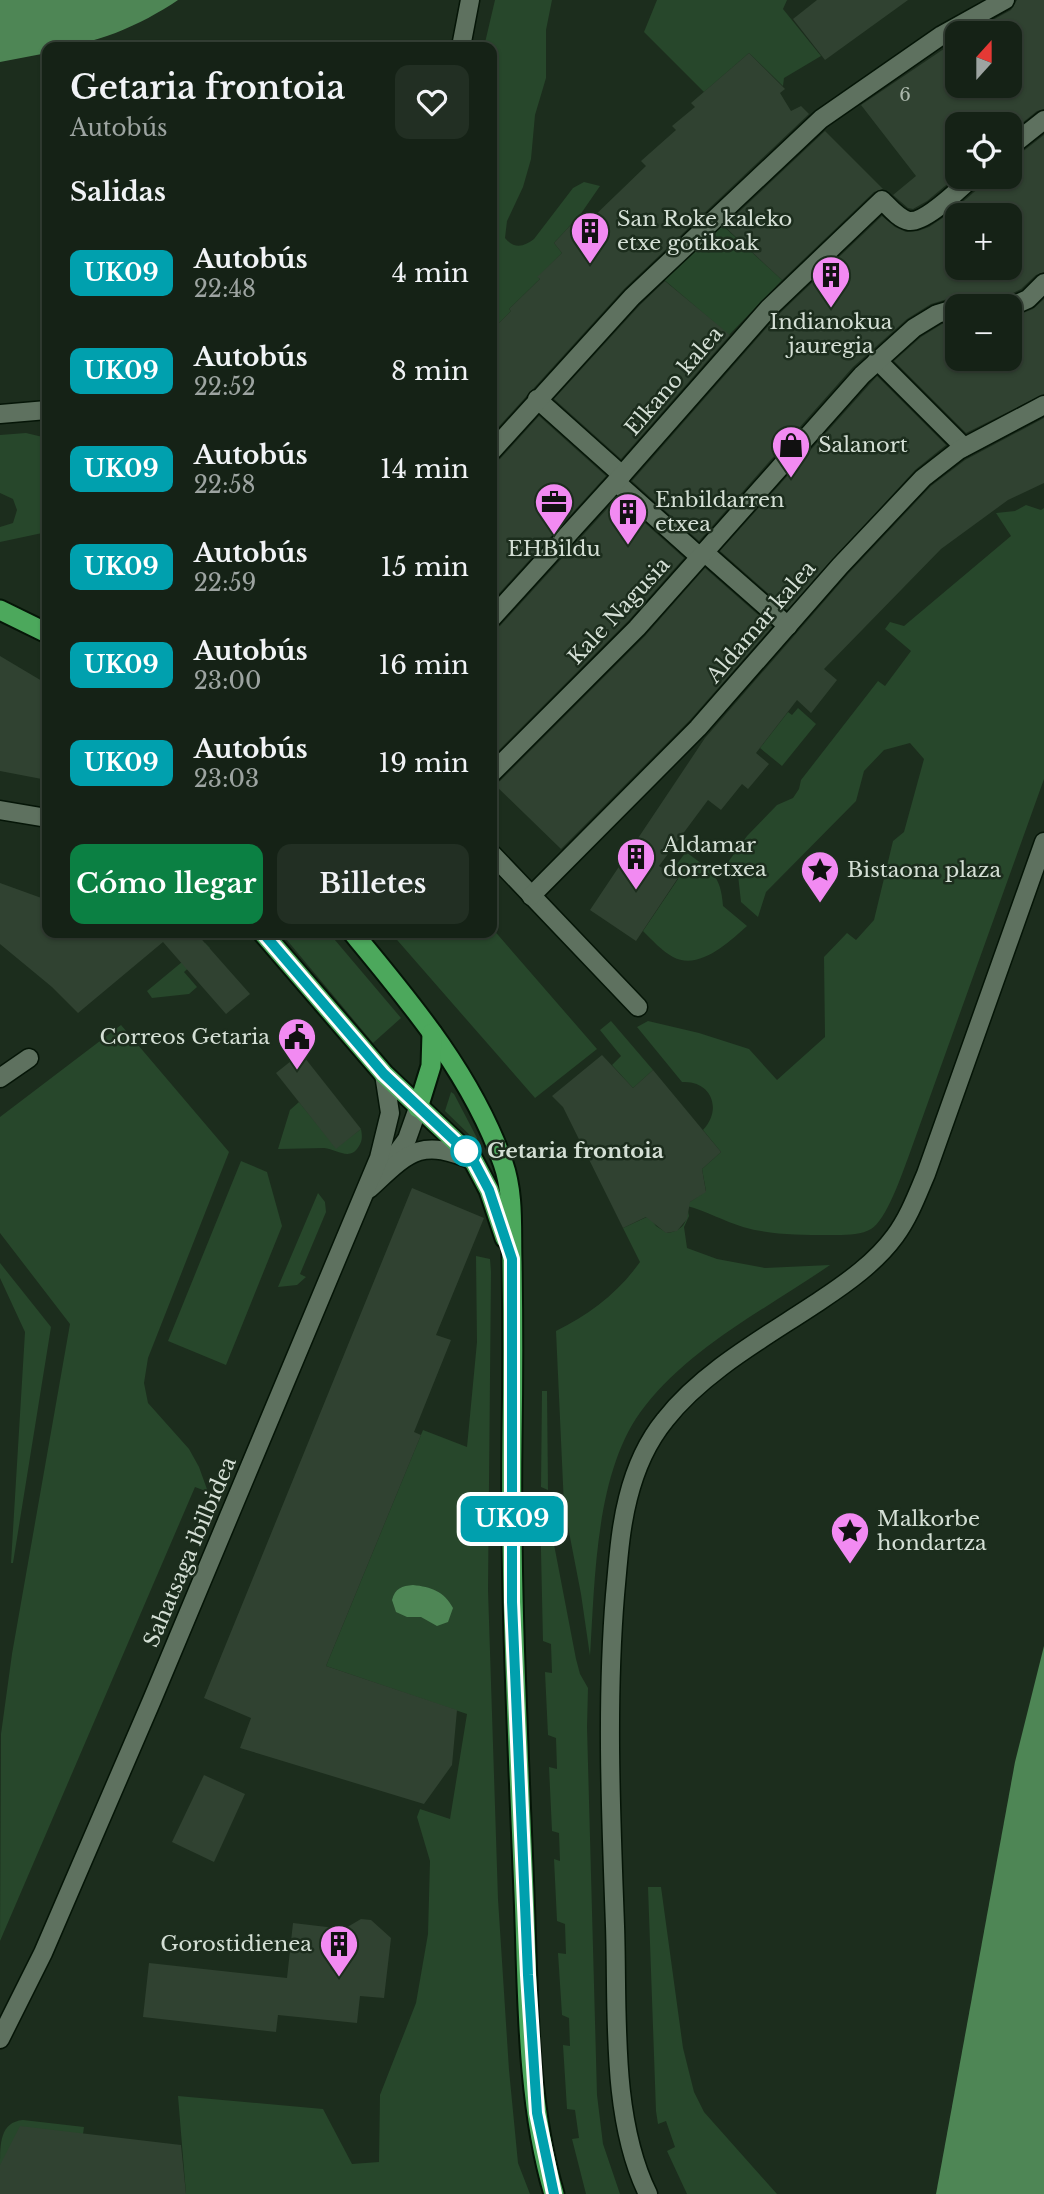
<!DOCTYPE html>
<html lang="es">
<meta charset="utf-8">
<style>
:root{--surface:#152216;--page:#222f23;--text:#f1f3f6;--muted:#9da4a1;--line:#343f35;--accent:#0b8043}
body{margin:0;font-family:"Libre Baskerville",serif;background:var(--page);color:var(--text);height:100vh;display:flex;flex-direction:column;font-size:26px;white-space:nowrap}
*{box-sizing:border-box;margin:0}
p{font-size:23px;color:var(--muted)}
.icon{flex:none;width:38px;height:38px;fill:none;stroke:currentColor;stroke-width:2;stroke-linecap:round;stroke-linejoin:round}
.map{position:relative;flex:1;overflow:hidden}
.side{position:absolute;left:42px;top:42px;width:455px;height:896px;display:flex;flex-direction:column;background:var(--surface);border-radius:14px;box-shadow:0 2px 5px #0004,0 0 0 2px var(--line)}
.side>*{flex:none}
.badge{padding:0 14px;border-radius:10px;font-size:24px;line-height:46px}
.needle{width:46px;rotate:21deg}
.controls{position:absolute;left:945px;top:21px;display:grid;gap:14px}
.controls a{display:grid;place-items:center;width:77px;height:77px;border-radius:14px;background:var(--surface);box-shadow:0 2px 5px #0004,0 0 0 2px var(--line);font-size:35px}
.map>.badge{position:absolute;translate:-50% -50%;box-shadow:0 0 0 4px #fff}
h2{padding:0 28px;font-size:26px;line-height:63px}
.round{display:grid;place-items:center;flex:none;width:74px;height:74px;border-radius:14px;background:var(--page)}
.summary{display:flex;align-items:center;justify-content:space-between;height:119px;padding:0 28px}
h1{font-size:33px;font-weight:600;line-height:52px}
.primary-button{display:flex;gap:14px;margin-top:auto;padding:14px 28px}
.primary-button a{flex:1;height:80px;border-radius:14px;background:var(--accent);color:#fff;font-size:28px;font-weight:600;line-height:80px;text-align:center}
.primary-button a+a{background:var(--page);color:var(--text)}
ul{padding:0;list-style:none}
li{display:flex;align-items:center;gap:21px;height:98px;padding:0 28px}
li div{flex:1}
li b{display:block;font-size:26px}
li em{font-style:normal}
li .badge{min-width:77px;font-weight:700;text-align:center}
.map>svg:first-child{display:block}
.green{fill:#27472b}
.water{fill:#4e8655}
.building{fill:#304231;fill-rule:evenodd}
.lines{fill:none;stroke-linecap:round;stroke-linejoin:round}
.pedestrian-casing{stroke:#051507;stroke-width:21}
.minor-casing{stroke:#051507;stroke-width:21}
.tertiary-casing{stroke:#051507;stroke-width:21}
.trunk-casing{stroke:#051507;stroke-width:23}
.pedestrian{stroke:#5e715f;stroke-width:18}
.minor{stroke:#5e715f;stroke-width:18}
.tertiary{stroke:#5e715f;stroke-width:18}
.trunk{stroke:#4ca85c;stroke-width:19}
.line-casing{stroke:#fff;stroke-width:16}
.line{stroke:#00a0ae;stroke-width:10}
.stop-dot{fill:#fff;stroke:#00a0ae;stroke-width:3.5}
.labels{text-anchor:middle;stroke-width:5;stroke-linejoin:round;paint-order:stroke}
.number-label{font-size:18px;fill:#abb8ac}
.poi-label{font-size:21px;fill:#d4dfd5;stroke:#1c2d1d;text-anchor:start}
.street-label{font-size:21px;fill:#d4dfd5;stroke:#1c2d1d}
.stop-label{font-size:21px;font-weight:bold;fill:#d4dfd5;stroke:#1c2d1d;text-anchor:start}
</style>
<div class="map">
<svg width="1044" height="2194" viewBox="0 0 1044 2194">
<rect width="100%" height="100%" fill="#1c2d1d"/>
<g class="green">
<path d="M495,0h57l-6,30v48l-11,37 -4,44 -8,28 -16,34 -2,17c9,11 19,9 29,1l39,-51 11,-6 16,4 -20,29 -26,28 8,10 -24,24 2,2 -31,30 2,2 -19,19v-283h-8z"/>
<polygon points="657,0 787,0 783,9 821,56 784,78 783,86 749,53 704,92 644,32"/>
<polygon points="720,223 782,280 729,335 662,278 694,247 700,248"/>
<polygon points="26,433 47,438 47,532 0,542 0,527 13,523 17,510 13,499 0,493 0,435"/>
<path d="M1026,505l15,5 3,-2v271l-136,379c-6,16 -22,63 -37,71 -11,7 -31,6 -43,6 -29,0 -57,0 -85,-8 -19,-6 -37,-16 -56,-21l2,10 -5,11 3,21 30,11 48,9 65,-3c-62,43 -137,80 -185,141 -50,62 -50,174 -55,250l-9,-62 -17,-88 -8,-175c34,-17 62,-38 84,-69l-17,-34 26,-12 7,10 11,7c17,-2 22,-13 20,-29l19,-13 -4,-22 19,-17 -18,-22c20,-21 8,-50 -21,-48l-45,-55 11,-6 51,12 50,16 28,31 48,-43 -1,-80 23,-24 9,7 18,-20 19,-79 11,-9 20,-73 -14,-16 -26,7 -20,21 -8,30 -90,91 -8,25 -17,-15 -3,-27 -12,-10 21,-29 30,-31 16,-7 6,-9 2,-9 77,-99 7,5 26,-35 -26,-22 5,-7 14,4 107,-90 -15,-23 19,-2z"/>
<polygon points="798,708 816,724 782,766 760,748 788,712 792,715"/>
<path d="M686,852c24,18 35,22 37,54l24,20c-18,16 -48,45 -74,31 -11,-6 -21,-17 -30,-26l35,-52 -8,-6z"/>
<polygon points="492,928 597,1049 535,1098 391,933 492,933"/>
<polygon points="281,933 329,933 401,1018 373,1043"/>
<polygon points="205,943 210,948 184,972 197,987 189,994 152,998 147,991"/>
<polygon points="611,1021 653,1070 633,1088 612,1065 621,1056 600,1030"/>
<polygon points="121,1025 229,1152 148,1358 144,1383 148,1403 189,1449 199,1467 208,1492 195,1487 0,1941 1,1734 12,1654 70,1324 0,1233 0,1117"/>
<polygon points="451,1092 454,1094 477,1138 476,1141 445,1111"/>
<path d="M299,1102l37,46 25,-19c1,6 2,11 -2,17 -9,16 -22,3 -35,2 -15,0 -31,1 -46,1l12,-39z"/>
<polygon points="241,1161 267,1172 282,1226 226,1365 168,1341"/>
<polygon points="318,1193 325,1202 326,1212 300,1274 306,1277 297,1285 278,1287"/>
<polygon points="476,1256 490,1259 491,1272 488,1590 498,1899 509,2070 518,2163 530,2194 186,2194 178,2096 323,2109 352,2164 379,2162 380,2095 416,2003 428,1934 430,1861 417,1817 420,1809 450,1819 467,1714 326,1666 423,1430 467,1447 477,1342"/>
<polygon points="0,1263 51,1327 13,1563 11,1563 25,1332 0,1278"/>
<polygon points="542,1391 547,1391 548,1490 541,1487"/>
<polygon points="540,1506 547,1508 576,1659 580,1674 588,1688 587,1727 597,2095 603,2144 620,2194 586,2194 572,2139 579,2138 575,2110 567,2109 563,2045 570,2046 569,2018 562,2015 558,1953 566,1954 565,1924 557,1921 554,1859 560,1861 559,1833 552,1831 549,1767 557,1769 556,1738 548,1735 545,1672 552,1673 551,1644 543,1641"/>
<polygon points="648,1887 661,1887 683,2048 694,2092 704,2112 777,2194 687,2194 667,2151 675,2147 666,2121 658,2124 656,2111"/>
<path d="M23,2120l61,7 -1,7 -83,31c0,-21 0,-43 23,-45z"/>
</g>
<g class="water">
<path d="M0,0h178c-37,25 -86,47 -131,47v6l-47,9z"/>
<path d="M413,1585c18,2 31,6 40,23l-5,14 -11,4 -16,-9h-14l-11,-5 -4,-12c3,-12 10,-14 21,-15z"/>
<polygon points="1044,1646 1044,2194 936,2194 1015,1762"/>
</g>
<g class="building">
<polygon points="817,0 908,0 825,60 793,19"/>
<polygon points="1017,0 1044,0 1044,109 1037,111 1010,133 1010,124 957,124 957,176 927,201 913,209 908,208 893,195 916,176 861,105 957,40 957,86 1010,86 1010,33 969,33 1011,10"/>
<polygon points="749,53 785,89 780,93 791,111 801,106 809,114 624,289 492,434 492,330 511,311 509,309 540,279 537,277 562,253 554,243 580,215 588,222 646,166 641,161 676,130 672,126 695,107 691,103"/>
<polygon points="825,131 883,189 874,192 782,280 724,226"/>
<path d="M1044,135v137l-8,3 -15,14 -16,8 -6,9h-31l-4,-7 -10,-2 -23,7 -24,15 -54,48 -154,174 -67,-60 145,-165 105,-100 13,11 11,5 12,-1 11,-4 21,-14 31,-27 3,-9h26v-19l7,-2zM957,215h53v53h-53z"/>
<polygon points="665,281 730,335 621,459 554,399 640,305"/>
<polygon points="1044,299 1044,394 966,433 894,361 921,337 942,324 957,320 957,359 1010,359 1010,318 1033,309"/>
<polygon points="877,376 946,445 915,470 787,610 720,551"/>
<polygon points="539,416 606,476 492,601 492,462 500,459"/>
<polygon points="1044,418 1044,483 1008,500 941,549 824,669 837,680 811,713 797,700 756,753 769,764 748,789 742,784 721,810 708,800 659,866 678,878 636,941 590,910 705,738 848,574 931,486 965,460"/>
<polygon points="617,498 684,558 629,620 492,757 492,629 500,626"/>
<polygon points="705,568 772,627 690,720 561,849 494,784 500,781 645,636"/>
<polygon points="0,656 47,684 47,780 0,771"/>
<polygon points="0,883 47,900 47,933 196,933 250,994 226,1014 163,942 78,1013 52,987 0,944"/>
<polygon points="301,1053 361,1129 336,1149 276,1073"/>
<polygon points="602,1055 633,1088 653,1070 721,1152 702,1169 706,1192 690,1202 687,1219 677,1231 666,1233 646,1217 623,1228 563,1107 552,1096"/>
<polygon points="412,1188 484,1218 436,1335 451,1340 414,1432 421,1435 326,1666 457,1710 452,1765 424,1804 240,1748 251,1718 204,1698"/>
<polygon points="204,1775 245,1794 214,1862 172,1842"/>
<polygon points="361,1919 371,1920 391,1938 384,1998 360,1996 357,2023 278,2015 276,2032 143,2017 149,1963 287,1978 293,1923 344,1929"/>
<polygon points="20,2126 181,2145 186,2194 0,2194 0,2165"/>
</g>
<g class="lines">
<g class="pedestrian-casing">
<g id="pedestrian">
<polyline points="877,360 964,447"/>
<polyline points="537,399 622,475"/>
<polyline points="616,482 700,557"/>
<polyline points="704,552 788,626"/>
</g>
</g>
<g class="minor-casing">
<g id="minor">
<polyline points="461,47 470,0"/>
<polyline points="1010,147 1044,120"/>
<polyline points="1010,307 1028,299 1044,283"/>
<polyline points="0,414 47,410"/>
<polyline points="492,451 632,297 821,119 942,35 1005,0"/>
<path d="M492,618l130,-143 147,-167 113,-108c8,8 17,19 27,21 17,2 51,-33 64,-44"/>
<polyline points="492,773 637,628 862,375 914,328 937,314 957,308"/>
<polyline points="492,854 638,1007"/>
<polyline points="531,896 698,728 840,566 923,478 959,450 1044,405"/>
<polyline points="0,1078 29,1058"/>
<polyline points="391,1161 407,1139 418,1108"/>
<path d="M369,1189c40,-37 51,-52 105,-28"/>
<polyline points="0,2039 43,1953 152,1700 379,1158 390,1113 384,1074"/>
<path d="M648,2194c-38,-77 -30,-184 -33,-268 -4,-110 -9,-221 0,-331 3,-32 5,-66 13,-97 7,-28 19,-56 37,-78 39,-50 104,-85 156,-120 27,-18 55,-38 74,-64 14,-19 22,-41 31,-62l118,-332"/>
</g>
</g>
<g class="tertiary-casing">
<polyline id="tertiary" points="0,810 47,818"/>
</g>
<g class="trunk-casing">
<g id="trunk">
<polyline points="0,610 47,633"/>
<polyline points="263,933 384,1074 471,1156 489,1190 505,1238"/>
<path d="M353,933c58,70 119,142 150,230 11,31 8,66 9,98 1,59 1,119 0,178 -2,152 6,303 12,454 4,98 2,207 30,301"/>
<polyline points="418,1108 431,1066 432,1033"/>
</g>
</g>
<use href="#pedestrian" class="pedestrian"/>
<use href="#minor" class="minor"/>
<use href="#tertiary" class="tertiary"/>
<use href="#trunk" class="trunk"/>
</g>
<g class="lines">
<g class="line-casing">
<polyline id="line" points="263,933 384,1074 471,1156 489,1190 512,1259 512,1602 528,1975 537,2113 554,2194"/>
</g>
<use href="#line" class="line"/>
</g>
<defs>
<g id="building-pin" transform="scale(2.0125)"><path d="M0 17L-7.5 6A9.5 9.5 0 1 1 7.5 6Z" fill="#f28af2" stroke="#1c2d1d"/><path d="M-4-6H4V6H1V3H-1V6H-4ZM-2.5-4.3h1.7v1.8h-1.7ZM.8-4.3h1.7v1.8H.8ZM-2.5-1h1.7V.8h-1.7ZM.8-1h1.7V.8H.8Z" fill="#111"/></g>
<g id="shop-pin" transform="scale(2.0125)"><path d="M0 17L-7.5 6A9.5 9.5 0 1 1 7.5 6Z" fill="#f28af2" stroke="#1c2d1d"/><path d="M-5-2.5h2.3a2.7 3.5 0 0 1 5.4 0H5L5.5 6h-11ZM-1.5-2.5h3a1.5 2.3 0 0 0-3 0Z" fill="#111"/></g>
<g id="office-pin" transform="scale(2.0125)"><path d="M0 17L-7.5 6A9.5 9.5 0 1 1 7.5 6Z" fill="#f28af2" stroke="#1c2d1d"/><path d="M-6-3h4V-5.5h4V-3h4V5H-6ZM-1-4.5V-3h2v-1.5ZM-6 0V1H6V0Z" fill="#111"/></g>
<g id="sight-pin" transform="scale(2.0125)"><path d="M0 17L-7.5 6A9.5 9.5 0 1 1 7.5 6Z" fill="#f28af2" stroke="#1c2d1d"/><path d="M0-6L1.8-2.2L6-1.7L2.9 1.2L3.7 5.4L0 3.3L-3.7 5.4L-2.9 1.2L-6-1.7L-1.8-2.2Z" fill="#111"/></g>
<g id="civic-pin" transform="scale(2.0125)"><path d="M0 17L-7.5 6A9.5 9.5 0 1 1 7.5 6Z" fill="#f28af2" stroke="#1c2d1d"/><path d="M-.6-6.5H3V-4.5H.6V-3L4-1V1h2V6H-6V1h2V-1L-.6-3ZM-1.2 2.5V6h2.4V2.5Z" fill="#111"/></g>
</defs>
<g fill-rule="evenodd">
<use href="#building-pin" x="590" y="231"/>
<use href="#building-pin" x="831" y="275"/>
<use href="#shop-pin" x="791" y="445"/>
<use href="#office-pin" x="554" y="502"/>
<use href="#building-pin" x="628" y="512"/>
<use href="#building-pin" x="636" y="857"/>
<use href="#sight-pin" x="820" y="870"/>
<use href="#civic-pin" x="297" y="1037"/>
<use href="#sight-pin" x="850" y="1531"/>
<use href="#building-pin" x="339" y="1944"/>
</g>
<circle class="stop-dot" cx="466" cy="1151" r="14"/>
<g class="labels">
<g class="number-label">
<text x="905" y="101">6</text>
</g>
<g class="poi-label">
<text x="617" y="226">San Roke kaleko<tspan x="617" dy="24">etxe gotikoak</tspan></text>
<text x="831" y="329" text-anchor="middle">Indianokua<tspan x="831" dy="24">jauregia</tspan></text>
<text x="818" y="452">Salanort</text>
<text x="655" y="507">Enbildarren<tspan x="655" dy="24">etxea</tspan></text>
<text x="554" y="556" text-anchor="middle">EHBildu</text>
<text x="663" y="852">Aldamar<tspan x="663" dy="24">dorretxea</tspan></text>
<text x="847" y="877">Bistaona plaza</text>
<text x="270" y="1044" text-anchor="end">Correos Getaria</text>
<text x="877" y="1526">Malkorbe<tspan x="877" dy="24">hondartza</tspan></text>
<text x="312" y="1951" text-anchor="end">Gorostidienea</text>
</g>
<g class="street-label">
<text transform="translate(674 381) rotate(-49)" y="7">Elkano kalea</text>
<text transform="translate(619 611) rotate(-47)" y="7">Kale Nagusia</text>
<text transform="translate(761 622) rotate(-49)" y="7">Aldamar kalea</text>
<text transform="translate(190 1552) rotate(-67)" y="7">Sahatsaga ibilbidea</text>
</g>
<g class="stop-label">
<text x="487" y="1158">Getaria frontoia</text>
</g>
</g>
</svg>
<div class="controls">
<a><svg class="needle" viewBox="-14 -14 28 28"><path d="M0-13l5 13h-10z" fill="#e53935"/><path d="M0 13l5-13h-10z" fill="#9da4a1"/></svg></a>
<a><svg class="icon" aria-label="locate" viewBox="0 0 24 24"><circle cx="12" cy="12" r="6"/><path d="M12 2v4M12 18v4M2 12h4M18 12h4"/></svg></a>
<a>+</a>
<a>−</a>
</div>
<b class="badge" style="left:512px;top:1519px;background:#00a0ae;color:#fff">UK09</b>
<section class="side">
<div class="summary"><div><h1>Getaria frontoia</h1><p>Autobús</p></div><a class="round"><svg class="icon" aria-label="heart" viewBox="0 0 24 24"><path d="M12 20l-8-8c-3-5 5-10 8-4 3-6 11-1 8 4z"/></svg></a></div>
<h2>Salidas</h2>
<ul>
<li><span class="badge" style="background:#00a0ae;color:#fff">UK09</span><div><b>Autobús</b><p>22:48</p></div><em>4 min</em></li>
<li><span class="badge" style="background:#00a0ae;color:#fff">UK09</span><div><b>Autobús</b><p>22:52</p></div><em>8 min</em></li>
<li><span class="badge" style="background:#00a0ae;color:#fff">UK09</span><div><b>Autobús</b><p>22:58</p></div><em>14 min</em></li>
<li><span class="badge" style="background:#00a0ae;color:#fff">UK09</span><div><b>Autobús</b><p>22:59</p></div><em>15 min</em></li>
<li><span class="badge" style="background:#00a0ae;color:#fff">UK09</span><div><b>Autobús</b><p>23:00</p></div><em>16 min</em></li>
<li><span class="badge" style="background:#00a0ae;color:#fff">UK09</span><div><b>Autobús</b><p>23:03</p></div><em>19 min</em></li>
</ul>
<div class="primary-button"><a>Cómo llegar</a><a>Billetes</a></div>
</section>
</div>
